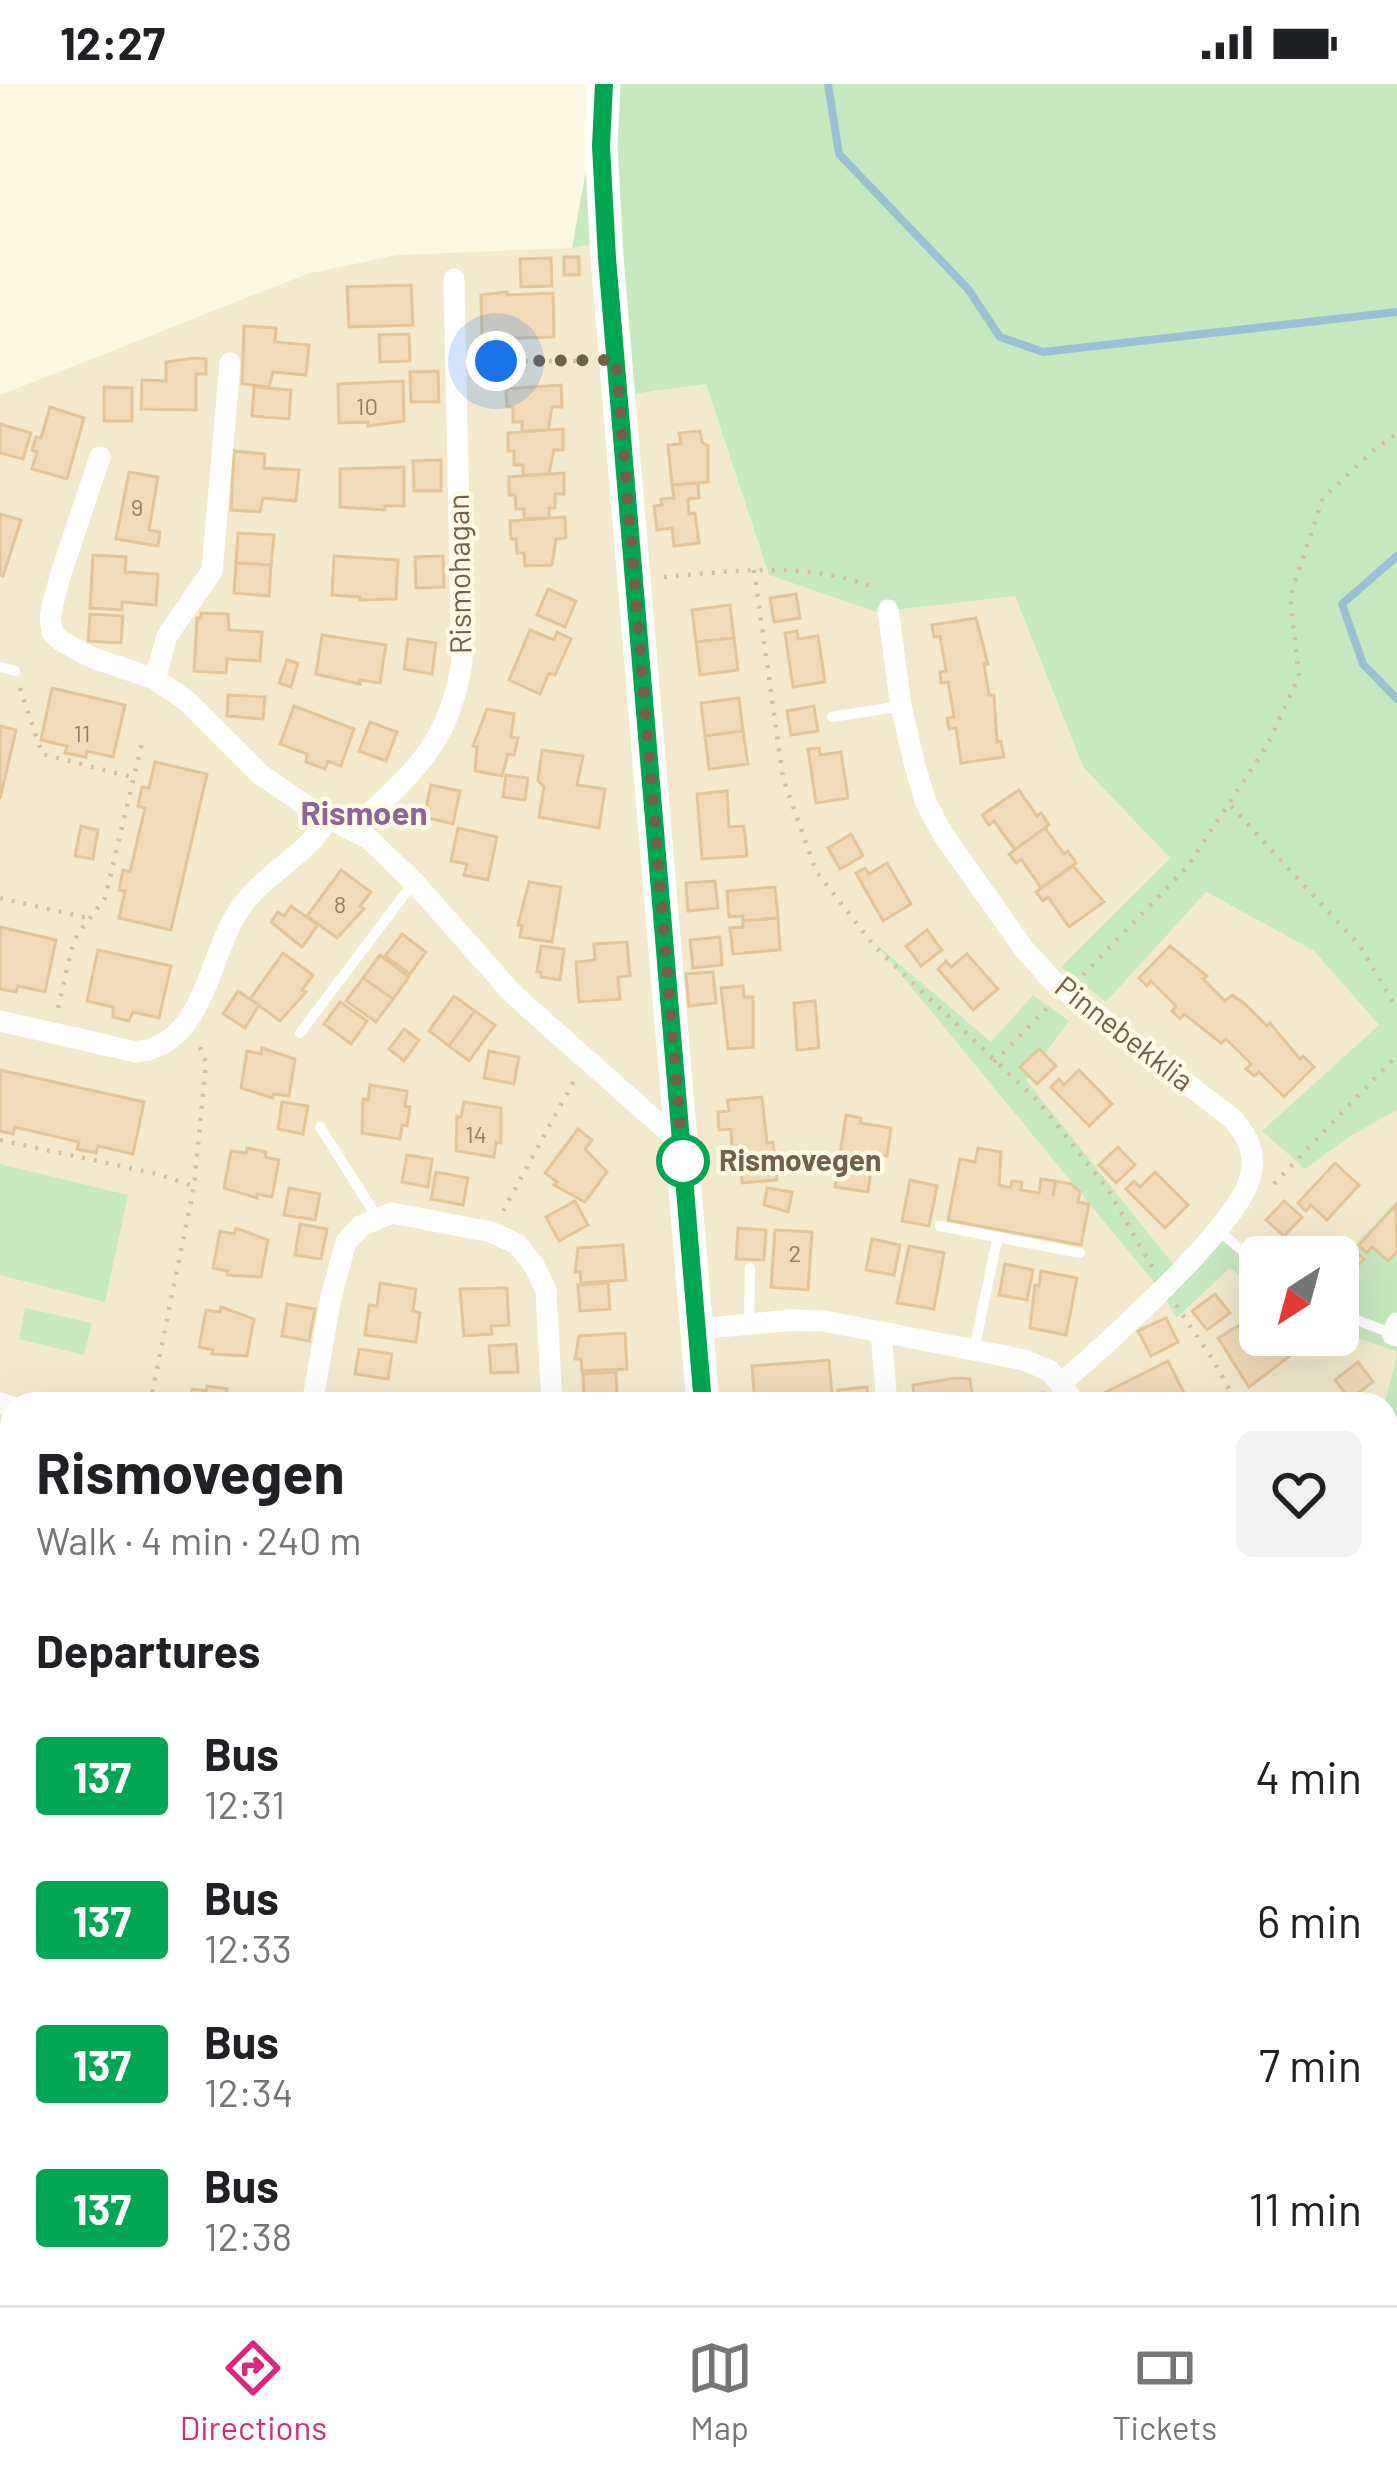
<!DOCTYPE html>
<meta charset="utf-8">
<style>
:root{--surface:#fff;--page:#f2f2f2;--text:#202124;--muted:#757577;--line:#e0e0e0;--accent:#db2777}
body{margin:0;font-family:Barlow,sans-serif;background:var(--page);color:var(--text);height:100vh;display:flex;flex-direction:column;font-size:45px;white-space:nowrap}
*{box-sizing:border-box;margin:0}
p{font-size:39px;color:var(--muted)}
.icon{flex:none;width:66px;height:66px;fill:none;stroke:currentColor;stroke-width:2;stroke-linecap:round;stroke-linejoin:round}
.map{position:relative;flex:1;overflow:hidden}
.side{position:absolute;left:0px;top:1308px;width:1398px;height:915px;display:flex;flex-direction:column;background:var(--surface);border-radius:36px 36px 0 0;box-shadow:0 12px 48px #0002}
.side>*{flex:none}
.badge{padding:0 24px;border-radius:9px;font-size:42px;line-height:78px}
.needle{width:78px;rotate:216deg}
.fabs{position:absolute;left:1239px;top:1152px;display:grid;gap:24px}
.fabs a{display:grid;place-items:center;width:120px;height:120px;border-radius:18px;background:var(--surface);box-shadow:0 12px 48px #0002;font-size:60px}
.you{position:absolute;width:60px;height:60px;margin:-30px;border:9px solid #fff;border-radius:50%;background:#1a73e8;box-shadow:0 0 0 18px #1a73e833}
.map>.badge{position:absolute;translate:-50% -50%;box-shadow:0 0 0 6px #fff}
h2{padding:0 36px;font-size:45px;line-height:108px}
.round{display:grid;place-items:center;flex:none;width:126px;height:126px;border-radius:18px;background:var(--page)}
.summary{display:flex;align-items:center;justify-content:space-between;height:204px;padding:0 36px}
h1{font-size:57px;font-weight:700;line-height:90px}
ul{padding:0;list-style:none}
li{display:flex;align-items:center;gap:36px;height:144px;padding:0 36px}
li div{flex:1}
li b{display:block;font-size:45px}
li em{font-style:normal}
li .badge{min-width:132px;font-weight:700;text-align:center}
.status{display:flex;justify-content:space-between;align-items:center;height:84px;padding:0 60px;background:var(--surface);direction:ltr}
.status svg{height:33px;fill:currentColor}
.dock{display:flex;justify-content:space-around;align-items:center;height:168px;border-top:3px solid var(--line);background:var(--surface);font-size:33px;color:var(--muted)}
.dock a{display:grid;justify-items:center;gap:6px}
.dock .on{color:var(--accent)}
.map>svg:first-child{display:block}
.residential{fill:#f3eace}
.green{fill:#c7e9bf}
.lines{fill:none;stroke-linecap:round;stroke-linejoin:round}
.stream{stroke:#9bc0d6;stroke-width:8}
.building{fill:#f1dbb8;stroke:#e3c598;stroke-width:3}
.path{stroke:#d5be9b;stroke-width:4.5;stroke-dasharray:3 9;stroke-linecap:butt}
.lane{stroke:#fff;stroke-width:10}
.street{stroke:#fff;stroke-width:21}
.secondary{stroke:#fff;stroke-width:33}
.line-casing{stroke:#fff;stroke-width:27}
.line{stroke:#00a651;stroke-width:18}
.walk{stroke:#726048;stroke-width:12;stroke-dasharray:0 21.6}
.stop-dot{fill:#fff;stroke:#00a651;stroke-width:6}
.labels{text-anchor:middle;stroke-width:9;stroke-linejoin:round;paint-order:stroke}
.number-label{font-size:24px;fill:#927f64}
.street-label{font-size:30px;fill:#726048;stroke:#fffae6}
.stop-label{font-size:30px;font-weight:bold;fill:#726048;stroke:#fffae6;text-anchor:start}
.neighbourhood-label{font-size:33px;font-weight:bold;fill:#8f6396;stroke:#fffae6}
</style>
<div class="status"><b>12:27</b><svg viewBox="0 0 49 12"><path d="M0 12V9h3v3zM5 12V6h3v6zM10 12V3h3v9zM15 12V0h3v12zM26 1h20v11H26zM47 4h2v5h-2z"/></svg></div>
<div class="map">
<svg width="1397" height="2221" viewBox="0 0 1397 2221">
<rect width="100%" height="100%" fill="#fcf7e0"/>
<polygon class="residential" points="594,160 636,310 706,300 769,491 876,528 1015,511 1083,683 1170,774 1062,883 1106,918 1205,808 1314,867 1380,941 1352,1051 1397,1026 1397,1116 1338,1180 1338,1173 1260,1175 1223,1147 1183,1192 1025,996 1068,938 991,958 879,862 1157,1202 1178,1234 1230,1184 1260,1209 1260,1251 1338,1251 1338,1247 1397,1268 1385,1320 12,1320 12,2211 1386,2211 1386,1364 1397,1375 1397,2221 0,2221 0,311 307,190 397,171 572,164"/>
<g class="green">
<polygon points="595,0 1397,0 1397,1026 1352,1051 1305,1085 1262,1047 1379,941 1314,867 1206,808 1106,918 1061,883 1170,774 1083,683 1015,512 876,528 769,491 706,300 635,310 594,160 572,164 587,80"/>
<polygon points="875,859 991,958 1033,911 1069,937 1026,996 1182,1191 1223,1146 1260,1175 1260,1209 1230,1184 1177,1234 1157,1202"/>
<polygon points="0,1080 128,1111 105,1218 0,1191"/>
<polygon points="1397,1116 1397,1375 1386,1364 1385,1320 1397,1268 1338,1247 1338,1180"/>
<polygon points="25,1224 92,1239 84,1271 19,1255"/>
</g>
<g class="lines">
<g class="stream">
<polyline points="828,0 839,70 968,205 1000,253 1043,268 1397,228"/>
<polyline points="1397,472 1342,520 1363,580 1397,615"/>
</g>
</g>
<g class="building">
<rect x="564" y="173" width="15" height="18"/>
<polygon points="551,174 552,202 521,203 520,175"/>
<polygon points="411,201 413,241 349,243 347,203"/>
<polygon points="507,208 507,211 553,209 554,253 482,255 481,211"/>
<polygon points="244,242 276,244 275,258 309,261 306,291 273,288 269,303 242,300"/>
<polygon points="409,250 410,277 380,278 379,251"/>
<polygon points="194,274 206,275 206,290 196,290 196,326 141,325 142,296 166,297 166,278"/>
<polygon points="438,287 439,318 411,318 410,288"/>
<polygon points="403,297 404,337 368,342 368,338 339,339 338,300"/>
<polygon points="561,301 562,323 552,323 548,347 522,347 522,338 513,338 513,323 507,323 506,305"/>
<polygon points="104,303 132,304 132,337 104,337"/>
<polygon points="254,303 291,306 289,335 252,332"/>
<polygon points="50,323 84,334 67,395 32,385 37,368 32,366 36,353 41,354"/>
<polygon points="0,340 31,349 23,375 0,369"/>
<polygon points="563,345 563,366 554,366 549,390 523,391 523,381 514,381 514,367 508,367 508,349"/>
<polygon points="700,347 702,358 708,362 708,398 672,401 668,361 681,360 679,349"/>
<polygon points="234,367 265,370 264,384 299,386 296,417 263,414 260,428 231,426"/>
<polygon points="441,376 441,407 414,407 413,377"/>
<polygon points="404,383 404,422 385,422 385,426 340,423 340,385"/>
<polygon points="129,388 158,393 149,446 160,448 158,462 116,455"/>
<polygon points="564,389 564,410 555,410 555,424 549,424 549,434 524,435 524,425 516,425 515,411 509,411 509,393"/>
<polygon points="698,399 699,414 688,415 689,430 695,429 699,459 674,462 672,444 657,446 654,422 662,421 661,415 674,414 672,401"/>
<polygon points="0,430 21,436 3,492 0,491"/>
<polygon points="565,433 566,454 556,455 552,481 525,482 524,469 517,469 516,455 511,455 510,437"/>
<polygon points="238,449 274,451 271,481 236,479"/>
<polygon points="93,471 126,473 125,488 158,490 156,521 122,518 122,526 90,524"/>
<polygon points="334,472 398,476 396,515 360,516 360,513 332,511"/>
<polygon points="443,472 444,503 416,504 415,473"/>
<polygon points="236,479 271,481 269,512 234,509"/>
<polygon points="548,505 576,517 565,543 537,531"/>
<polygon points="796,510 800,534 774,538 770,514"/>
<polygon points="730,521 734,554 696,558 692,526"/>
<polygon points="201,529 228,530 229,546 262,548 260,577 227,575 226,589 194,587 197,534 201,534"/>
<polygon points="90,530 123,532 121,559 88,557"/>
<polygon points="976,534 988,580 984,580 989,611 994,611 997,658 1001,657 1004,673 961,679 956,644 949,645 947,634 954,633 948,598 941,599 940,588 946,587 940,552 934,553 932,541"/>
<polygon points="530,546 554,556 557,548 571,555 555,591 549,589 540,610 509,596"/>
<polygon points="797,547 798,555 818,552 825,598 793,603 785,549"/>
<polygon points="322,551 386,561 380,599 360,596 360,600 316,590"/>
<polygon points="734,554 738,586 700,591 696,558"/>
<polygon points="408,555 436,559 432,590 404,585"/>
<polygon points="287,576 298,579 291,603 279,599"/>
<polygon points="52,604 125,621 113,673 87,667 86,673 65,669 67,662 41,656"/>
<polygon points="228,611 265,613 263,635 227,632"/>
<polygon points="739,614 743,647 705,652 701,619"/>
<polygon points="294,622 354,645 341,682 328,677 325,685 306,678 307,670 280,660"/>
<polygon points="814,622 818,647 791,651 787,627"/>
<polygon points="487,625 514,630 511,653 518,654 514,671 508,670 502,692 475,687 477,663 473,662"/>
<polygon points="370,638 397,648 386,677 359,667"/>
<polygon points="0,642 16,646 0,715"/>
<polygon points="743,647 748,680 709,685 705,652"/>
<polygon points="819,664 820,671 841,668 848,714 816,719 808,665"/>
<polygon points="542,666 583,672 577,701 605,705 599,744 539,733 544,703 538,696"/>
<polygon points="155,678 207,690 171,846 119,834 125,807 119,806 123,786 130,788 145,724 138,722 142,703 149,704"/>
<polygon points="506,691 528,694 525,716 503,713"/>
<polygon points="431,701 460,707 453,740 424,733"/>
<polygon points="1019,706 1037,732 1041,729 1049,741 1015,766 994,737 989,741 982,731"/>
<polygon points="727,707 729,743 744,742 747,772 702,775 697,710"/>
<polygon points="81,742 98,746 93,775 75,772"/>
<polygon points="458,744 497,753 488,796 464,791 467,780 451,777"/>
<polygon points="1045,744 1064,770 1068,767 1076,779 1041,804 1021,775 1016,779 1009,770"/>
<polygon points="851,750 863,772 840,785 828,764"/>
<polygon points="887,779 911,820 883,837 856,789 865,784 869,790"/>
<polygon points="1073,782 1104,818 1069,843 1048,813 1043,817 1036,808"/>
<polygon points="341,786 371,808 360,822 364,825 337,854 307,832"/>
<polygon points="715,797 718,824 688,827 686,799"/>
<polygon points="529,798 561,803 552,858 520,853 522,841 518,841"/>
<polygon points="775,803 778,834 743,837 743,832 729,833 727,807"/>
<polygon points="291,822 318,841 302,863 271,838 278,828 284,832"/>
<polygon points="778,834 780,866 733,870 730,844 743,843 743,837"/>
<polygon points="0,843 56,856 45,908 18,902 16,908 0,905"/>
<polygon points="927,846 942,866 921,882 906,862"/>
<polygon points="402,850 426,868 410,890 385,872"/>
<polygon points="720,853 722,881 693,884 690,856"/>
<polygon points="627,858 630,892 618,893 620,915 579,918 576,878 595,876 594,860"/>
<polygon points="541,862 564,865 560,896 541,893 541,888 537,888"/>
<polygon points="1170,862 1207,892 1203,895 1225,917 1232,911 1245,920 1267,942 1270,939 1300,975 1303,972 1314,983 1284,1013 1259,988 1254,992 1246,985 1251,980 1226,955 1221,959 1184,930 1180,935 1172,927 1176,922 1151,897 1147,902 1139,894"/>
<polygon points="98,866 171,882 159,934 133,928 129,937 113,933 113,923 87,917"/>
<polygon points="283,869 313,891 302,906 306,908 280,937 250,915"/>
<polygon points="967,870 998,905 973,926 938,885 946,877 951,883"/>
<polygon points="380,871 409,893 393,915 363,894"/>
<polygon points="713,888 716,919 689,922 686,890"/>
<polygon points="363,894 393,915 376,938 346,917"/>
<polygon points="743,902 744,913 753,913 753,963 728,965 721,904"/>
<polygon points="238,907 259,921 245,944 223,930"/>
<polygon points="454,912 475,927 449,962 429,947"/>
<polygon points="815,917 819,964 797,966 794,919"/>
<polygon points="340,918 367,937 351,960 324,940"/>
<polygon points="475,927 495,941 469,977 449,962"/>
<polygon points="404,945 419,956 404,977 389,965"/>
<polygon points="262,964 295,975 289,1012 274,1010 273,1014 241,1004 247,967 261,970"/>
<polygon points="1039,965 1056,982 1037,1000 1020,983"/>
<polygon points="489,967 519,973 514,1000 484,994"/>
<polygon points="0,986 144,1018 133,1070 98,1062 96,1069 77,1065 79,1058 15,1043 13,1050 0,1047"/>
<polygon points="1079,986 1112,1020 1089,1042 1051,1003 1059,995 1064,1001"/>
<polygon points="370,1001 407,1007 405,1022 410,1023 407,1042 402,1041 400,1055 362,1049 363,1015 368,1016"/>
<polygon points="762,1013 767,1059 773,1058 777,1096 742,1099 741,1087 734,1088 733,1073 740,1072 739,1064 732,1065 731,1045 719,1046 718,1028 729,1027 727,1016"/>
<polygon points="282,1018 308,1022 303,1050 278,1045"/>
<polygon points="464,1018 501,1024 501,1059 496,1058 494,1073 456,1067 457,1032 461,1033"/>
<polygon points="846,1031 861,1034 860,1039 891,1044 887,1072 873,1070 868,1108 835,1103"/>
<polygon points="578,1045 592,1056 585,1065 607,1088 585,1118 554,1101 557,1098 545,1089"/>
<polygon points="1118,1063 1135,1081 1116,1099 1099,1081"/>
<polygon points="247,1064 266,1068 265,1073 279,1076 272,1113 257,1110 257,1114 224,1104 231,1067 246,1069"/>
<polygon points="978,1064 1001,1068 999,1101 1011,1104 1012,1097 1022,1098 1021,1106 1039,1109 1041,1095 1055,1097 1053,1112 1056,1097 1071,1100 1080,1108 1078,1118 1089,1120 1081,1161 948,1136 960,1075 975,1078"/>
<polygon points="407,1071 432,1075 428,1103 402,1098"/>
<polygon points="1335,1079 1359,1101 1327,1136 1311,1121 1306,1127 1298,1119"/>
<polygon points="436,1088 468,1094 463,1121 431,1115"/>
<polygon points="1155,1088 1188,1121 1165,1144 1126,1105 1134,1097 1140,1103"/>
<polygon points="910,1096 937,1102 929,1142 902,1137"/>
<polygon points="289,1104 320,1110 315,1136 284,1131"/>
<polygon points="767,1104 792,1108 788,1128 764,1121"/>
<polygon points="575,1117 588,1141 559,1157 546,1133"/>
<polygon points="1284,1117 1302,1133 1284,1152 1266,1136"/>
<polygon points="1396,1121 1397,1168 1388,1177 1372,1163 1367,1169 1359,1161"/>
<polygon points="300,1140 327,1145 321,1175 295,1171"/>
<polygon points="236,1144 268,1156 261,1193 227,1191 228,1187 213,1184 220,1147 234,1150"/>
<polygon points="738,1144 766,1146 764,1176 736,1175"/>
<polygon points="775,1146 812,1148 808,1206 771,1203"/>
<polygon points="872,1155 900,1161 894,1191 866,1186"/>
<polygon points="1346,1159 1364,1175 1346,1194 1338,1187 1338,1173 1332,1173"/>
<polygon points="623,1161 626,1196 581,1199 580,1188 575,1188 578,1164"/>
<polygon points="909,1162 944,1169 934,1225 897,1219"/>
<polygon points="1005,1180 1033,1186 1027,1216 999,1211"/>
<polygon points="1041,1187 1077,1194 1066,1251 1030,1244 1035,1201 1039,1202"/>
<polygon points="380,1199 416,1205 413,1227 420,1229 416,1258 365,1251 369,1221 377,1222"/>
<polygon points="608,1199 610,1225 580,1227 578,1201"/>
<polygon points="507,1204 509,1241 491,1242 492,1250 464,1252 460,1205"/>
<polygon points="1215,1210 1230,1229 1207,1246 1192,1227"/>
<polygon points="287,1220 315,1225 309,1257 282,1252"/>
<polygon points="221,1223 254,1235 247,1272 212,1270 213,1266 199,1263 206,1226 220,1228"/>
<polygon points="1166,1234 1178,1258 1151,1272 1138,1247"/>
<polygon points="1243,1239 1254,1255 1260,1251 1282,1251 1295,1268 1249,1303 1218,1254"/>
<polygon points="625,1249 627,1285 582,1287 581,1275 575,1275 579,1252"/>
<polygon points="516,1260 518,1288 491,1289 489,1262"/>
<polygon points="359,1265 392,1270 388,1295 355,1290"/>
<polygon points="829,1276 832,1311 791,1315 791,1320 755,1320 752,1282"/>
<polygon points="1168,1277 1184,1309 1162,1320 1104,1320 1100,1311"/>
<polygon points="1358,1278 1373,1298 1350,1315 1335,1296"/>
<polygon points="616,1288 617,1313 584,1315 583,1290"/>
<polygon points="955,1294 970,1295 973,1320 915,1320 913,1301"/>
<polygon points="207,1302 227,1305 225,1311 240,1314 239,1320 189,1320 192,1305 206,1307"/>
<polygon points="867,1303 868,1320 840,1320 838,1306"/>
<polygon points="1044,1309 1045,1320 1007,1320 1006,1311"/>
<polygon points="1397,1481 1397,1516 1386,1504 1386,1491"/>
<polygon points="0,1673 12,1676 12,1777 0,1773"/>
<polygon points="1386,1731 1391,1731 1393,1746 1397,1745 1397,1779 1386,1780"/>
<polygon points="1395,1779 1397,1823 1386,1824 1386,1780"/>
<polygon points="0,1935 12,1948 4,1956 12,1964 0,1978"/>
<polygon points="192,2211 252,2211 248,2215 254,2221 198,2221"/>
<polygon points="279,2211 312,2211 302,2221 289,2221"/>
<polygon points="639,2211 654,2211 655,2215 682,2213 683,2221 640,2221"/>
<polygon points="1270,2211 1315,2211 1318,2212 1315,2221 1267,2221"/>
</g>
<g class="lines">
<g class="path">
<polyline points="477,277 586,277"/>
<polyline points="754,486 783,694 816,787 874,862 1037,1016 1107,1104 1154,1186"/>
<path d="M664,493c71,-6 145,-17 213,12"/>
<polyline points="20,604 42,670 132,693"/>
<polyline points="1231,722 1360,862 1397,925"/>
<polyline points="0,814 88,834"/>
<polyline points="1083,891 1187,783 1268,660 1299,592 1290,513 1323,414 1376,364 1397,350"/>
<polyline points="58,924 71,867 77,851 105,814 142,659"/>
<polyline points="994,978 1048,923"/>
<polyline points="0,1056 157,1090 194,1102"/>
<polyline points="1274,1100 1397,971"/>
<polyline points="503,1127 575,995"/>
<polyline points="1176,1221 1215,1279 1237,1320"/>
<polyline points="150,1320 194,1102 206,979 198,958"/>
<polyline points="1386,1446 1397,1437"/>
<polyline points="0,1524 12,1524"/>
<polyline points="1386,2003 1397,2002"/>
<polyline points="0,2069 12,2080"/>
<polyline points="138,2211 148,2221"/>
<polyline points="334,2211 342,2221"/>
<polyline points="398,2221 420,2211"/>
</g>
<g class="lane">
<polyline points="0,583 15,587"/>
<polyline points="832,633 901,622"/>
<polyline points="300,949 414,798"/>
<polyline points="320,1043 377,1133"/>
<polyline points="940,1142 1080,1169"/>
<polyline points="1217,1145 1260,1182"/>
<polyline points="1338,1229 1391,1249"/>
<polyline points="749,1240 750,1184"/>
<polyline points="974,1266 997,1156"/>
<polyline points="1386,1557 1397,1568"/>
<polyline points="0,1832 12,1835"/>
<polyline points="1386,1879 1397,1877"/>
<polyline points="580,2211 583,2221"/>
</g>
<g class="street">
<polyline points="100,373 60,492 50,532 52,548 61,557 93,574 155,595 187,617 261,691 311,725 369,755 414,798 514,911 682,1060"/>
<path d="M888,526l13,96 14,60 11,37 18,33 80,113 29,32 180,138c15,18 24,35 17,59 -14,51 -144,166 -187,204"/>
<polyline points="155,595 167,552 212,487 230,279"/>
<path d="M353,746c59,-58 97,-84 109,-170l-8,-381"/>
<path d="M0,937l136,31c69,-7 71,-94 103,-142 24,-37 68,-53 90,-93"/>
<polyline points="1397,1239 1392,1250 1397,1252"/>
<polyline points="696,1245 793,1236 824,1237 974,1266 1024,1276 1050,1287 1076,1320"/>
<polyline points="881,1248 887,1320"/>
<polyline points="0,1319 12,1323"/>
<polyline points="312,1320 331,1213 346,1158 361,1142 392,1129 491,1148 517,1160 534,1181 546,1206 552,1320"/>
<polyline points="1386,1704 1397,1703"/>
<polyline points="1386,2031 1397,2030"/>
<polyline points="481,2221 500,2211"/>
<polyline points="1095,2221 1099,2211"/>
<polyline points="1229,2221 1233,2211"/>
</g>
<g class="secondary">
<polyline points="604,0 601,62 607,174 703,1320"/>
<polyline points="773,2211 773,2221"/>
</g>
</g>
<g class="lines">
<g class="line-casing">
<polyline id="line" points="604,0 601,62 607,174 703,1320"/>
</g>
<use href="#line" class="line"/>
<polyline class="walk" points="496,277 616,276 683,1077"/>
</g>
<circle class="stop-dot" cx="683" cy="1077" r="24"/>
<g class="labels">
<g class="number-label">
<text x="367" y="331">10</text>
<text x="137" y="432">9</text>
<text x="82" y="658">11</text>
<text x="340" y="829">8</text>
<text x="476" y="1059">14</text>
<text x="795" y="1178">2</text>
</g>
<g class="street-label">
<text transform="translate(460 490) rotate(-91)" y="10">Rismohagan</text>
<text transform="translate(1124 950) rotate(38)" y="10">Pinnebekklia</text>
</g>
<g class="stop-label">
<text x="719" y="1087">Rismovegen</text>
</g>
<g class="neighbourhood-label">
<text x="364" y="741">Rismoen</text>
</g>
</g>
</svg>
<div class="fabs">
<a><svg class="needle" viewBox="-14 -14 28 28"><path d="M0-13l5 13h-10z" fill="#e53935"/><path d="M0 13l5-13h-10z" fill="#757577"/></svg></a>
</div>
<div class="you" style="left:496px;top:277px"></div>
<section class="side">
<div class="summary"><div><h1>Rismovegen</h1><p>Walk · 4 min · 240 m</p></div><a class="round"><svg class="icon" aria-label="heart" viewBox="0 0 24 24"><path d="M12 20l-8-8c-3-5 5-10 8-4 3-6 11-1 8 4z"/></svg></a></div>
<h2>Departures</h2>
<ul>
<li><span class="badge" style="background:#00a651;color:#fff">137</span><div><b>Bus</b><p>12:31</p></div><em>4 min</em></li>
<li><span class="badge" style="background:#00a651;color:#fff">137</span><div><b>Bus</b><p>12:33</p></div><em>6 min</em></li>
<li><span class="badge" style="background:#00a651;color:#fff">137</span><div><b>Bus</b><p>12:34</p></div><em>7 min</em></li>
<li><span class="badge" style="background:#00a651;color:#fff">137</span><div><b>Bus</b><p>12:38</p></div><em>11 min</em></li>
</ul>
</section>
</div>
<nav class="dock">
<a class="on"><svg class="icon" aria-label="directions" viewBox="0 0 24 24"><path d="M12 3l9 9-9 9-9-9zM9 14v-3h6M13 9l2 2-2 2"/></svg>Directions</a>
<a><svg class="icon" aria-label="map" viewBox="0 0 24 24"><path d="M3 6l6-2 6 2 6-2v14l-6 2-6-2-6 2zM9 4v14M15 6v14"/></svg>Map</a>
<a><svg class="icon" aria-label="tickets" viewBox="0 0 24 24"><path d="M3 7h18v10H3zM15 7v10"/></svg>Tickets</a>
</nav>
